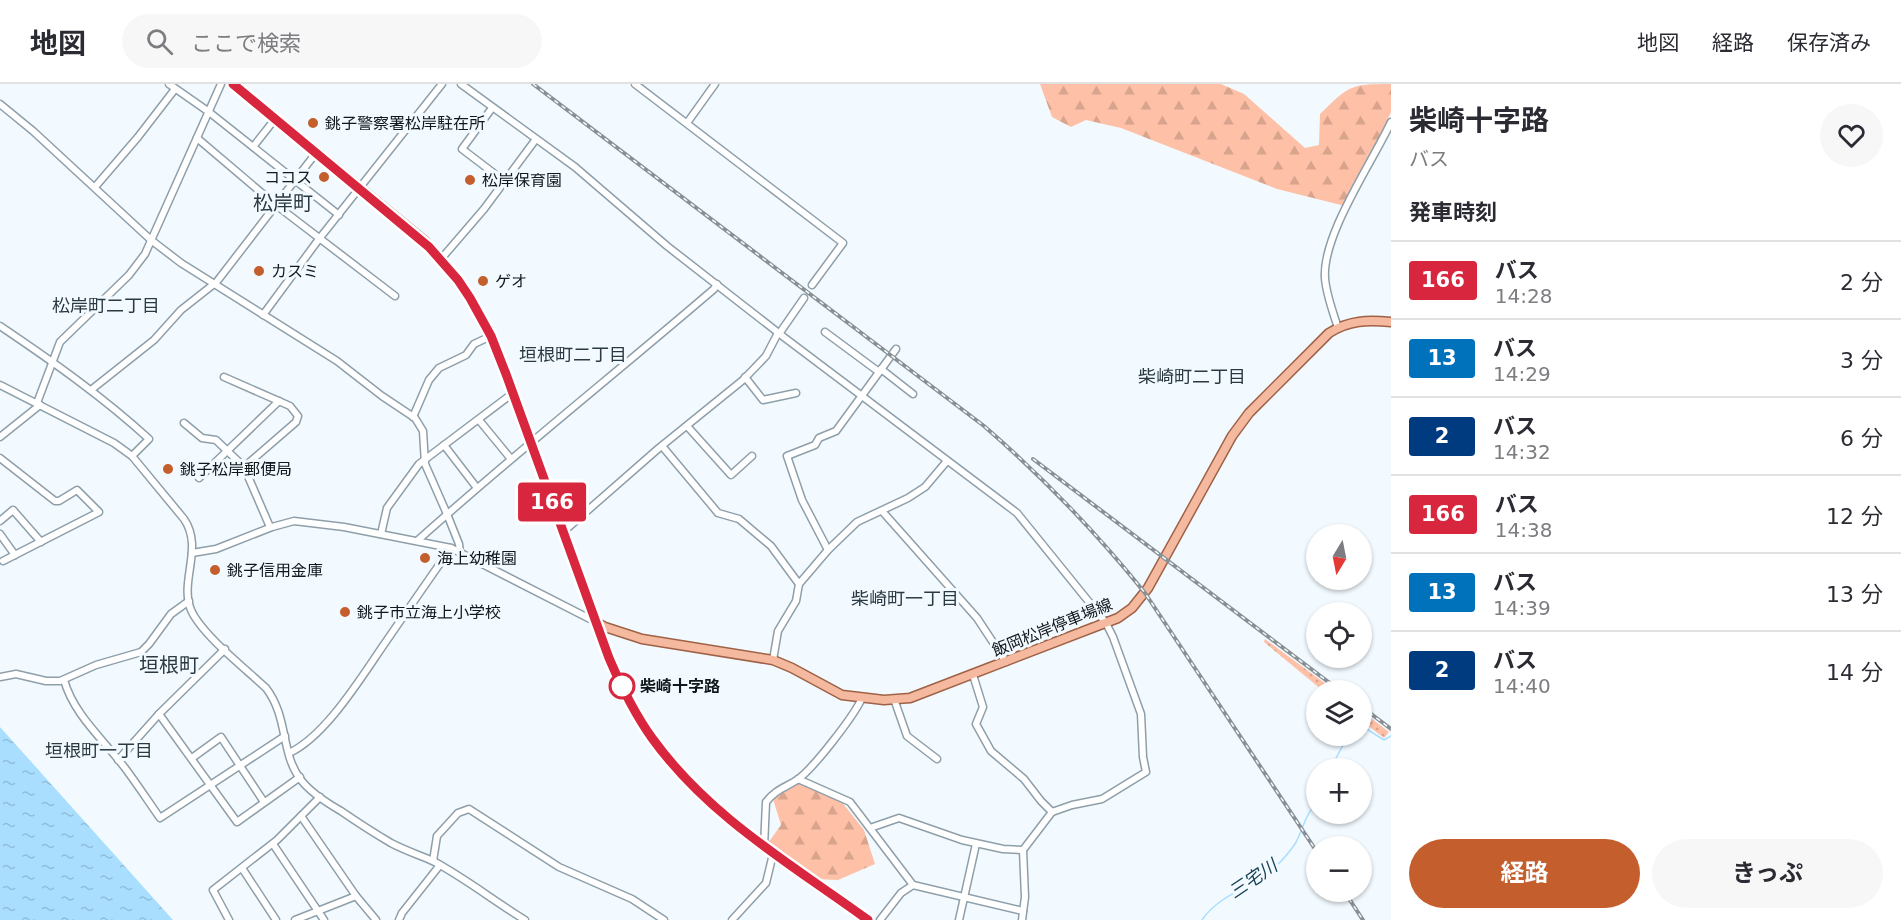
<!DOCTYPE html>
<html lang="ja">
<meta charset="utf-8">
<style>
:root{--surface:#fff;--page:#f7f7f7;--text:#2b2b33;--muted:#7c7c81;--line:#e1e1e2;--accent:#c45e2d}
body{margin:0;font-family:"DejaVu Sans","Noto Sans JP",sans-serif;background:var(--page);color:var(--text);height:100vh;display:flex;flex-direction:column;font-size:22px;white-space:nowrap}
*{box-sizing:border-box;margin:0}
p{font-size:20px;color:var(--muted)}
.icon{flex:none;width:33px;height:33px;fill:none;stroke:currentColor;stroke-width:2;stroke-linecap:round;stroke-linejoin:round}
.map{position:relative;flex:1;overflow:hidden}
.sheet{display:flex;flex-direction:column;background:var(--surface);width:510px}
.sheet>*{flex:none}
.badge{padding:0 12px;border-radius:4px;font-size:21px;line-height:39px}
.needle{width:39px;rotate:190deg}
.tools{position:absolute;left:1306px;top:440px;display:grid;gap:12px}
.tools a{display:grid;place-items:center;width:66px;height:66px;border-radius:50%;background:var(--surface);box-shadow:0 2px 4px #0004;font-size:30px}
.map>.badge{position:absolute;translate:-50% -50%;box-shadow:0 0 0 3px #fff}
h2{padding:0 18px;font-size:22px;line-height:54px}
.round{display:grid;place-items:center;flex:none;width:63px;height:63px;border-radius:32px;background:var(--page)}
.head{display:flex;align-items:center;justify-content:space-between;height:102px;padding:0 18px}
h1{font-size:28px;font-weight:700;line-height:45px}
.action{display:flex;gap:12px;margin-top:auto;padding:12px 18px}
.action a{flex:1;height:69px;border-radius:36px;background:var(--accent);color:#fff;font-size:24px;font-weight:700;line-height:69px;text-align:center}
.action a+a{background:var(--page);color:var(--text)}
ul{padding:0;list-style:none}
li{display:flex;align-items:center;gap:18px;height:78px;padding:0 18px;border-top:2px solid var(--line)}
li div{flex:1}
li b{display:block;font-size:22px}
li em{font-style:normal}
li .badge{min-width:66px;font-weight:700;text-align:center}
header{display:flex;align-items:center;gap:36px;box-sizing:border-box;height:84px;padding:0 30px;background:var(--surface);border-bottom:2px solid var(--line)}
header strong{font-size:28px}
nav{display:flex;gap:33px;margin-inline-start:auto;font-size:21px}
.search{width:420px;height:54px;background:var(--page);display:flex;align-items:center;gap:15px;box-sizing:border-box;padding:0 21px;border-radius:33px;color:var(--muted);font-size:22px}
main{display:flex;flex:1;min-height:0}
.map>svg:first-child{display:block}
.grass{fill:url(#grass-dots)}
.forest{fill:url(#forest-firs)}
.water{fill:url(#water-ripples)}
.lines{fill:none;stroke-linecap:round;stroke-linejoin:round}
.stream{stroke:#a9deff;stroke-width:1.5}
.minor-casing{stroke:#8e9faa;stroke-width:9}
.major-casing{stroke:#9f6247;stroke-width:11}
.highway-casing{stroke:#9f6247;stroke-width:12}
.minor{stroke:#fff;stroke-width:6}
.major{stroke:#f4b99f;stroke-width:8}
.highway{stroke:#ec8b5f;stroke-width:9}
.rail-casing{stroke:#899094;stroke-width:4}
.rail{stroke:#f2faff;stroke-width:1.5;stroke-dasharray:4.5;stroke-linecap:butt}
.line-casing{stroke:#fff;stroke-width:14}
.line{stroke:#d7263d;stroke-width:9}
.poi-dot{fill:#c45e2d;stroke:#f2faff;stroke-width:2}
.stop-dot{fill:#fff;stroke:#d7263d;stroke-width:3}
.labels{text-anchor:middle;stroke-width:6;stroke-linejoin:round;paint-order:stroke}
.poi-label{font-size:16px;fill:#11171b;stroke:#f2faff;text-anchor:start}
.street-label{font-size:16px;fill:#11171b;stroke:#f2faff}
.stop-label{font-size:16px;font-weight:bold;fill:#11171b;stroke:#f2faff;text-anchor:start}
.neighbourhood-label{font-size:18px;fill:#2a3942;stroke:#f2faff}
.water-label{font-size:18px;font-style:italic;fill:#194258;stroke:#f2faff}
.quarter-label{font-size:20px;fill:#2a3942;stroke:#f2faff}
</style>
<header>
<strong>地図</strong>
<div class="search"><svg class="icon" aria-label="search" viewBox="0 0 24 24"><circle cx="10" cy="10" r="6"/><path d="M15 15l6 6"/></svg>ここで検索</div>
<nav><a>地図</a><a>経路</a><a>保存済み</a></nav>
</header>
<main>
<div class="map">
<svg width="1391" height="836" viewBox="0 0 1391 836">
<defs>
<pattern id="grass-dots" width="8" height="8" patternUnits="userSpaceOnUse" patternTransform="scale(1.5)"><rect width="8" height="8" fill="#fec0a6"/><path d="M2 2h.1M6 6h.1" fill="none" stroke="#d9a48e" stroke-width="1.8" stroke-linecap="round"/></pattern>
<pattern id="forest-firs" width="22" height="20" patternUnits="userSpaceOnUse" patternTransform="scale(1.5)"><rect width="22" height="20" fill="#fec0a6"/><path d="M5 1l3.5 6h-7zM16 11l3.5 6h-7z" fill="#d9a48e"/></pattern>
<pattern id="water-ripples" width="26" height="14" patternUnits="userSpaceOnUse" patternTransform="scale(1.5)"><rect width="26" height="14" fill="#a9deff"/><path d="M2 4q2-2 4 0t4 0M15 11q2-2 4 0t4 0" fill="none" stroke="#90beda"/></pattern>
</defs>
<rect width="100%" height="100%" fill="#f2faff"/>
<g class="grass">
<polygon points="1265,555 1334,606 1322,606 1264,558"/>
<polygon points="1362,627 1389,648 1384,654 1362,637"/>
</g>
<g class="forest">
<path d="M1040,0h181l23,10 61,54 14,-3 1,-31c29,-28 29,-30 71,-30v28l-42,95 -72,-18 -156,-61 -35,-8 -15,7 -19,-10z"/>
<polygon points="798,698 841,717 864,746 875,780 838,796 816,795 768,759 781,741 773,715"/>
</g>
<polygon class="water" points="0,643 173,836 0,836"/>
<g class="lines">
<g class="stream">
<polyline points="1362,642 1384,656 1391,652"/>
<polyline points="1334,684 1334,678 1343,661 1344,651"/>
<path d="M1202,836c18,-27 53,-33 75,-55 7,-6 13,-14 18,-21 8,-13 10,-31 22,-41"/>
</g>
<g class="minor-casing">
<g id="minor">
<polyline points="169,0 209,28 339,131"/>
<polyline points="461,0 575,83 667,162 785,254 1017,429 1106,539 1113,553 1141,630 1143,673 1146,688 1102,715 1072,721 1052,728 1041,717 1024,695 991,667 976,640 983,623 973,591"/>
<polyline points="635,0 843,159 812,201"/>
<polyline points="0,20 33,47 151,156 181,179 337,277 382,312 415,334 423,347 425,380 447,430 459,460 460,468"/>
<polyline points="492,24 462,65 504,97"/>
<polyline points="687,39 715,0"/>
<polyline points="197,54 276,121 395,212"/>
<polyline points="253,63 275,35"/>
<polyline points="95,103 138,53 175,5"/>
<polyline points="441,175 484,125 536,55"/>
<polyline points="215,200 316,69"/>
<polyline points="263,231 319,155 442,0"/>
<path d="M0,242c52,35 103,71 149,113l-17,17"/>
<path d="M1338,244c-5,-16 -12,-34 -13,-50 -3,-43 47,-115 66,-156"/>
<polyline points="825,248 879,288"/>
<polyline points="779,250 804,214"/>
<polyline points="881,285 913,310"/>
<polyline points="224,293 290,322 298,332 296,338 244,383"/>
<polyline points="745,293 763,316 796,309"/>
<path d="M0,301l114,58 18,13 52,63c20,29 -5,62 7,91 11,25 55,59 75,78 23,30 14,65 35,92 10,13 26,23 40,31 16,11 33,22 50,32 13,7 28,12 42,18 32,17 61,40 92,59"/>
<polyline points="91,306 154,256 181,226 214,200"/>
<polyline points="37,319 60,258 129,191 145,170 221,0"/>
<polyline points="413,333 429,296 439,284 466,271 474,260 491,252"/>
<polyline points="479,336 511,375"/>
<polyline points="184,339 202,354 216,356 244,383 270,443"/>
<polyline points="687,342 731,391 752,372"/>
<polyline points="0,353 40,321"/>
<polyline points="444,361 477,404"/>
<polyline points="662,362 718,429 739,435 771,462 799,500"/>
<polyline points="0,374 55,417 59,417 77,406 99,428 3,477"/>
<polyline points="199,394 279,317"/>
<polyline points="882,427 977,534 1006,578"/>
<polyline points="0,437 13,426 41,458"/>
<polyline points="563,448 659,364 743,296 766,272 778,249"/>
<polyline points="0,450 15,471"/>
<polyline points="381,450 387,424 419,380 513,309"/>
<path d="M417,457c97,-87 198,-167 297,-252l3,-5"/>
<polyline points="828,466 802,416 787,372 815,361 819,354 836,347 896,265"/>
<polyline points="192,469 216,465 272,443 294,437 344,443 451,464 594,537"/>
<polyline points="773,576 778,547 796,517 799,500 828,466 857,438 908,414 925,403 947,377"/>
<polyline points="0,593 16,590 46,597 60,597 96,581 141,568 149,560 171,530 189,517"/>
<path d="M64,596c10,35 39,59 61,88 12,16 23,33 35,50l125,-82"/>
<polyline points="894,615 907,652 937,675"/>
<polyline points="159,630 237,738 300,693"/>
<path d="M289,669c37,-17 73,-77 96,-110 22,-32 44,-64 66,-95"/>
<polyline points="192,674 221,653 264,718"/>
<polyline points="118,676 159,630 225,565"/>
<polyline points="798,695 850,718 913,801 1023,827"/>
<polyline points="301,732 356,812 376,836"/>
<polyline points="870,744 899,734 962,756 1003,765 1023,766"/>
<polyline points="273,760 324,836"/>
<path d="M764,763l2,-45c9,-12 20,-15 31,-22 16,-11 57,-64 65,-82"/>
<polyline points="433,777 437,752 458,729 469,725 559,783 632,815 664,836"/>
<polyline points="242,784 276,836"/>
<polyline points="229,836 213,806 277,756 320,713"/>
<polyline points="295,836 356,812"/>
<polyline points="399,836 402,829 440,781"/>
<polyline points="732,836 766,799 773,770"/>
<polyline points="880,836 901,809 913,801"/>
<polyline points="959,836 976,760"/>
<polyline points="1022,836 1025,813 1023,766 1052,728"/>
</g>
</g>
<g class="major-casing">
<path id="major" d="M594,537l11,6 37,12 131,21 19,8 50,27 42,5 26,-2 208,-80 14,-10 16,-20 84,-152 17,-23 80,-80c20,-13 39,-13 62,-11"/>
</g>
<g class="highway-casing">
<path id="highway" d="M233,0l192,158 33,38 12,18 21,38 22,57 96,265c12,28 25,55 43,80 57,79 139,127 216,182"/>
</g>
<use href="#minor" class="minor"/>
<use href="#major" class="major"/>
<use href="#highway" class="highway"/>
<g class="rail-casing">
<g id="rail">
<path d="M533,0l451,342c60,52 111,105 161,167l172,259"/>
<polyline points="1033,375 1339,606"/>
<polyline points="1362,623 1391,645"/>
<polyline points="1344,807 1363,836"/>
</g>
</g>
<use href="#rail" class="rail"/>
</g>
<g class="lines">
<g class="line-casing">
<path id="line" d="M233,0l196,163 29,33 12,18 21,38 15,38 103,284c12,28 25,55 43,80 57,79 139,126 216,182"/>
</g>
<use href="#line" class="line"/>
</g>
<g class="poi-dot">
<circle cx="313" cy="39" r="6"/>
<circle cx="324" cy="93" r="6"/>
<circle cx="470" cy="96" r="6"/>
<circle cx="259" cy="187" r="6"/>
<circle cx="483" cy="197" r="6"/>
<circle cx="168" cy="385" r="6"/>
<circle cx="425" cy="474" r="6"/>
<circle cx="215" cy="486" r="6"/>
<circle cx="345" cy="528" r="6"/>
</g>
<circle class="stop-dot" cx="622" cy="602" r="12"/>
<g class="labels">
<g class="poi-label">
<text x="325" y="45">銚子警察署松岸駐在所</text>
<text x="312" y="99" text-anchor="end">ココス</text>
<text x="482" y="102">松岸保育園</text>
<text x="271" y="193">カスミ</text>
<text x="495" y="203">ゲオ</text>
<text x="180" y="391">銚子松岸郵便局</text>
<text x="437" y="480">海上幼稚園</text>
<text x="227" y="492">銚子信用金庫</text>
<text x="357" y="534">銚子市立海上小学校</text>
</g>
<g class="street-label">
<text transform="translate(1052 543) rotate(-22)" y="6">飯岡松岸停車場線</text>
</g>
<g class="stop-label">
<text x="640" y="608">柴崎十字路</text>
</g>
<g class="neighbourhood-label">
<text x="106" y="228">松岸町二丁目</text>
<text x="573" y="277">垣根町二丁目</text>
<text x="1192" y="299">柴崎町二丁目</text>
<text x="905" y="521">柴崎町一丁目</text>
<text x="99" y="673">垣根町一丁目</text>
</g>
<g class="water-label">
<text transform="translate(1253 795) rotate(-34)" y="6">三宅川</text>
</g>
<g class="quarter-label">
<text x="283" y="126">松岸町</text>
<text x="169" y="588">垣根町</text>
</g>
</g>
</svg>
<div class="tools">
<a><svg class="needle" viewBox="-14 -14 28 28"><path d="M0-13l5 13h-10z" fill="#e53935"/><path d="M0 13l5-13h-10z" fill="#7c7c81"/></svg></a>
<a><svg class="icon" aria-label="locate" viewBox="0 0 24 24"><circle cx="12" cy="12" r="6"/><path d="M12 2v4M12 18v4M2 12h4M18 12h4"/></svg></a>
<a><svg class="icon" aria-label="layers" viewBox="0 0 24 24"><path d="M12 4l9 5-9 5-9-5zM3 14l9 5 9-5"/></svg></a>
<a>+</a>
<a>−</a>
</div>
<b class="badge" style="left:552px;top:418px;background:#d7263d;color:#fff">166</b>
</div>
<section class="sheet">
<div class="head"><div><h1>柴崎十字路</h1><p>バス</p></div><a class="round"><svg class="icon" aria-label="heart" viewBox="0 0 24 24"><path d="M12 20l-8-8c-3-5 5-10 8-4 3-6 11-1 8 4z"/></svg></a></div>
<h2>発車時刻</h2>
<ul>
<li><span class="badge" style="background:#d7263d;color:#fff">166</span><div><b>バス</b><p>14:28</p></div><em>2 分</em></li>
<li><span class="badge" style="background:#0072bc;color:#fff">13</span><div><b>バス</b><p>14:29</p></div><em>3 分</em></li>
<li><span class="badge" style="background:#003b80;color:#fff">2</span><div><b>バス</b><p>14:32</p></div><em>6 分</em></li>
<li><span class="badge" style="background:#d7263d;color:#fff">166</span><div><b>バス</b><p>14:38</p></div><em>12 分</em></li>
<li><span class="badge" style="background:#0072bc;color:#fff">13</span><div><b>バス</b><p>14:39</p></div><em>13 分</em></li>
<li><span class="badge" style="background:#003b80;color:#fff">2</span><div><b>バス</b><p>14:40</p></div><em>14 分</em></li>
</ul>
<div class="action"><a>経路</a><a>きっぷ</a></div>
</section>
</main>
